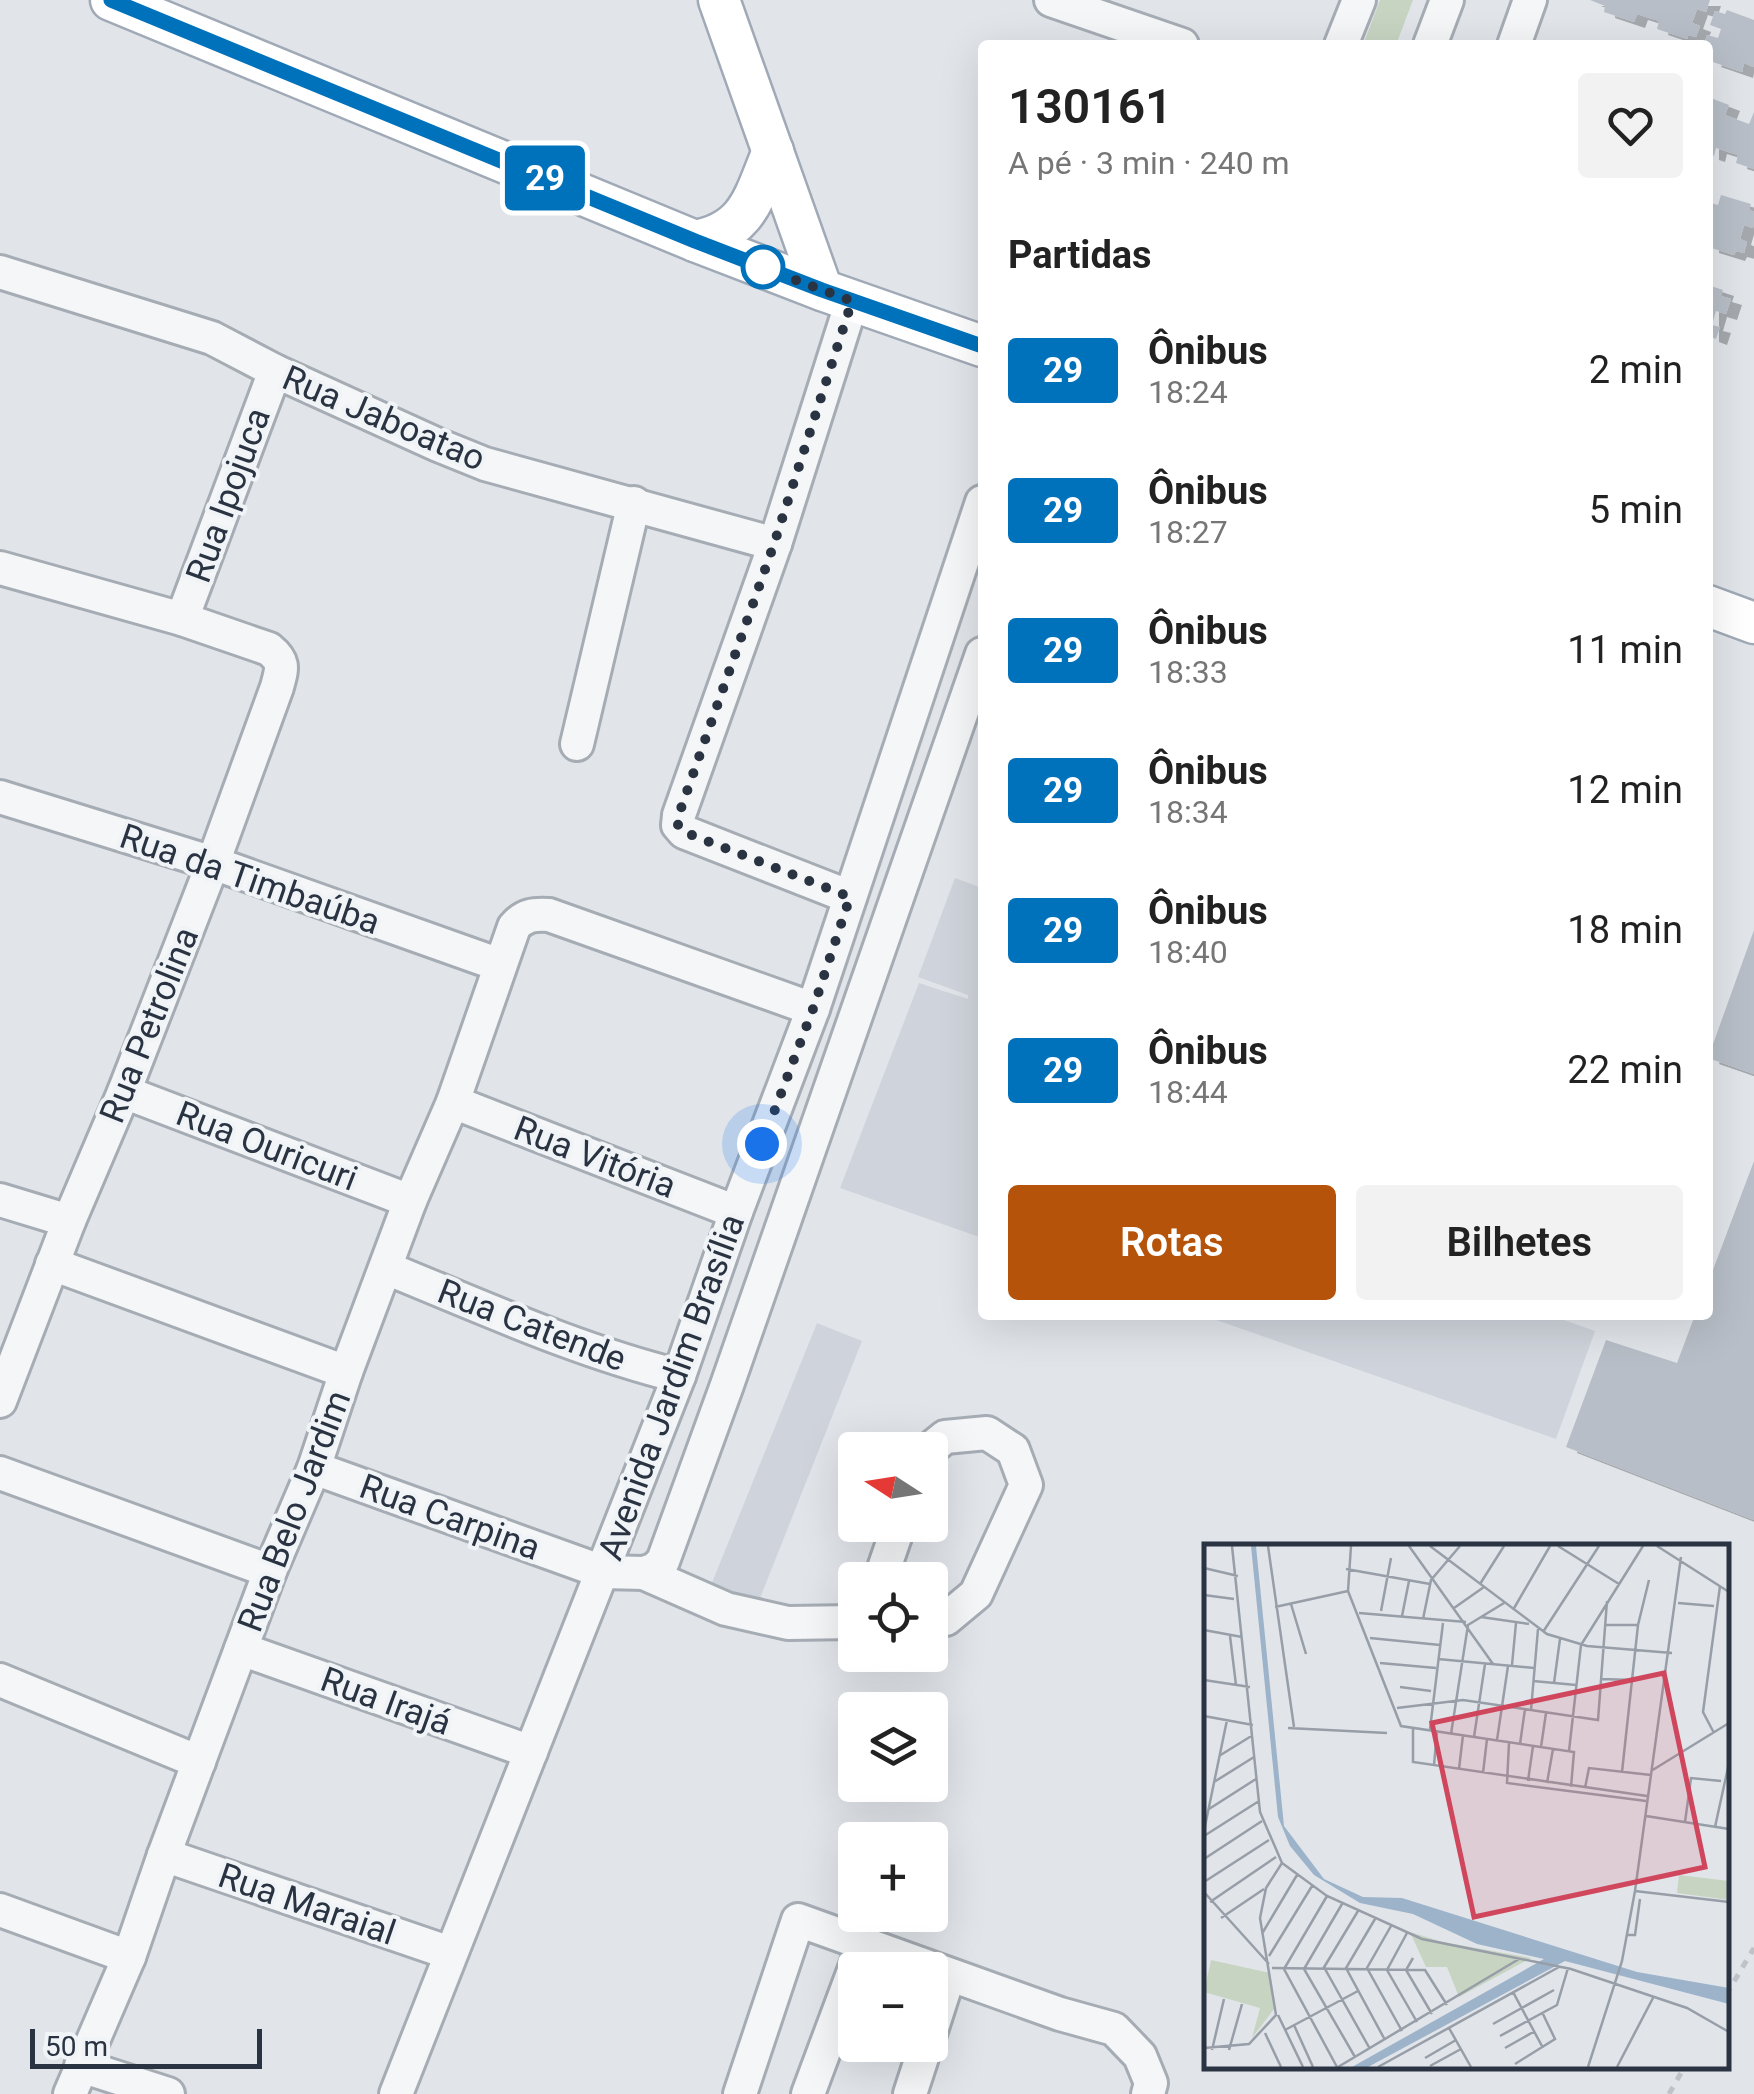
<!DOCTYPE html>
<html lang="pt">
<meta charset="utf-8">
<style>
:root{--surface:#fff;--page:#f2f2f2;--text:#222;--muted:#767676;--accent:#b45309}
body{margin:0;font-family:Roboto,sans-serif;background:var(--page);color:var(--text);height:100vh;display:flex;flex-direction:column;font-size:38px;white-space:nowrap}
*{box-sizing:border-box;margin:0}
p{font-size:32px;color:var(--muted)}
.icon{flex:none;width:55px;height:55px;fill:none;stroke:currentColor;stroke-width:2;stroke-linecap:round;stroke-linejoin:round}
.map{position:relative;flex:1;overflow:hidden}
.panel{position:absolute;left:978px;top:40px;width:735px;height:1280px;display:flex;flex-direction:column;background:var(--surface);border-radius:10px;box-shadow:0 10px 40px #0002}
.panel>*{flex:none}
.badge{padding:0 20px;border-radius:8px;font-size:35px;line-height:65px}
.needle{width:65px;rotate:282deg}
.tools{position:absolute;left:838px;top:1432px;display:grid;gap:20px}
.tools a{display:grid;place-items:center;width:110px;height:110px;border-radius:10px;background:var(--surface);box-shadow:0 10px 40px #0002;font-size:50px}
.scale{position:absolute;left:30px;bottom:25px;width:232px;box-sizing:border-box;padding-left:10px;border:5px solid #293342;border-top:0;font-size:28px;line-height:35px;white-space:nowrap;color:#293342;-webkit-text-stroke:8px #f1f4f7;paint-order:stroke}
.you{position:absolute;width:50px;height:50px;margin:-25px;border:8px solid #fff;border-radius:50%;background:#1a73e8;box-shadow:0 0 0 15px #1a73e833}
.map>.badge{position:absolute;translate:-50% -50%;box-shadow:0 0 0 5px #fff}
h2{padding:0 30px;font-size:38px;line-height:90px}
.round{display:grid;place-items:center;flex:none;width:105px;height:105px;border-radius:10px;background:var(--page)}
.headline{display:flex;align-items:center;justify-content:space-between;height:170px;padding:0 30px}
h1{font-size:48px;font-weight:600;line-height:75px}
.action{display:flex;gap:20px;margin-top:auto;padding:20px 30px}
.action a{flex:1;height:115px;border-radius:10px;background:var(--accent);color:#fff;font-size:40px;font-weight:600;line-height:115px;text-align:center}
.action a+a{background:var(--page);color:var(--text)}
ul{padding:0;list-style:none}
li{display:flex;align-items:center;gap:30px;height:140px;padding:0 30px}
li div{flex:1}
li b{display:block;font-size:38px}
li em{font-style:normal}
li .badge{min-width:110px;font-weight:700;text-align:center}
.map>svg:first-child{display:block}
.built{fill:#cfd4dc}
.green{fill:#c7d4c2}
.building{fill:#b8bec7;filter:url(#shadow)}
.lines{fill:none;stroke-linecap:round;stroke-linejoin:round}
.minor-casing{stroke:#a6acb4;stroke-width:38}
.major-casing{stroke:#a0a9b6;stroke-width:45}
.path{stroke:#bfc3c9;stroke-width:5;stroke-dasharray:8 8;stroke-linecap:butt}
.minor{stroke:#f4f6f8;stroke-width:32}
.major{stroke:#fff;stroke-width:40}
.line-casing{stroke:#fff;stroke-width:22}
.line{stroke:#0072bc;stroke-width:15}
.walk{stroke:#293342;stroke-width:10;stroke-dasharray:0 18}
.stop-dot{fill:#fff;stroke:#0072bc;stroke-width:5}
.labels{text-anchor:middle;stroke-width:8;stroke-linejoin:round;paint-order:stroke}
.street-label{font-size:35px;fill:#293342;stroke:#f1f4f7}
.inset-road{fill:none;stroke:#979ea7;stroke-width:2.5}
.view{fill:#cf465d;fill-opacity:0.15;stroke:#cf465d;stroke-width:5}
.inset-edge{fill:none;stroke:#293342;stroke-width:5}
</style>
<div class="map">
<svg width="1754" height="2094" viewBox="0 0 1754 2094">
<defs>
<filter id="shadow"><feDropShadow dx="11" dy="6" stdDeviation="0" flood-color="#0004"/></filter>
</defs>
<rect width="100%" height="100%" fill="#e1e5ea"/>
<g class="built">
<polygon points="955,878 982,888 982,1238 840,1188 919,983 968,999 968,995 918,977"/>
<polygon points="1202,1315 1550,1315 1595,1331 1556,1439"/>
<polygon points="817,1323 862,1341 755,1611 707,1595"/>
</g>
<polygon class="green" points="1380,0 1413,0 1396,45 1363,45"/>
<g class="building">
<polygon points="1590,0 1710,0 1706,12 1697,9 1692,23 1700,26 1696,37 1688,35 1687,39 1657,29 1659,21 1637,14 1634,22 1604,12 1605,6"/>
<polygon points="1727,10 1754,20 1754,67 1744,63 1742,72 1710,61 1713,55 1708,54 1708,45 1704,45 1707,35 1718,38 1721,29 1710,25 1715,11 1725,14"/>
<polygon points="1708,97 1729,105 1725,115 1749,124 1754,112 1754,169 1736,163 1738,155 1716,148 1714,156 1708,154"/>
<polygon points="1721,195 1751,204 1749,210 1754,212 1753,228 1744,225 1740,239 1747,242 1744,253 1736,251 1734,255 1708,247 1708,202 1718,205"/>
<polygon points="1708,285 1723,290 1721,296 1731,299 1726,314 1716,311 1712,325 1720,327 1716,339 1708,336"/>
<polygon points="1754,930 1754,1074 1708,1058"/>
<polygon points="1754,1161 1754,1520 1566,1447 1606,1340 1677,1363 1695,1315 1708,1315 1708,1283"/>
</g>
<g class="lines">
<g class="minor-casing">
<g id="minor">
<polyline points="1051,0 1182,45"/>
<polyline points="1341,45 1359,0"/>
<polyline points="1430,45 1447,0"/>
<polyline points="1514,45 1530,0"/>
<polyline points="0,272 212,338 275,371 438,445 485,464 775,544"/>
<path d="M0,568l182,51 87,30c16,13 13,19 8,38l-64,176 -89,229 -55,129 -69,180"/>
<polyline points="182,619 275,371"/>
<polyline points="577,744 634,503"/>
<polyline points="0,797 213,863 500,965"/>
<polyline points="850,897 684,832 678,825 679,815 775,544 852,301"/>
<polyline points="124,1092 410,1201"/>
<polyline points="453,1102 736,1212"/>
<polyline points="0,1200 69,1221"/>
<polyline points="52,1264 346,1372"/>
<path d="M386,1268c96,39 192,83 293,108"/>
<polyline points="929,1450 945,1437 987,1433 1013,1450 1026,1485 976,1594 946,1619 930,1620"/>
<polyline points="314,1468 603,1572 644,1573 726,1609 788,1623 855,1622"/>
<polyline points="0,1473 270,1571"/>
<polyline points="644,1573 655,1569 663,1561 727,1385 982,654"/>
<polyline points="880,1580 899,1525"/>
<polyline points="241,1649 531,1752"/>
<polyline points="0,1680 199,1762"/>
<polyline points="164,1855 450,1953"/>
<polyline points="0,1910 129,1957"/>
<polyline points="930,2034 949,1975"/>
<polyline points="81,2066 168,2094"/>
<path d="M70,2094l59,-137 35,-102 106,-284 44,-103 32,-96 64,-171 43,-99 61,-175c10,-12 20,-13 35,-12l264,94"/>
<polyline points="396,2094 679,1376 736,1212 813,1009 982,502"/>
<polyline points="740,2094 798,1920 1060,2014 1114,2029 1140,2056 1151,2083 1148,2094"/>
<polyline points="808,2094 864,1944"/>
<polyline points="910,2094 926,2045"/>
</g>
</g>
<g class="major-casing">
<g id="major">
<polyline points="111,0 695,241 822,290 982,346"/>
<polyline points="719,0 822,290"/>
<path d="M695,241c54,-10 59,-45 78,-90"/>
<polyline points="1708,606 1754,623"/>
</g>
</g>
<g class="path">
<polyline points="1726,1995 1754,1948"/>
<polyline points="1669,2094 1685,2066"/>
</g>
<use href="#minor" class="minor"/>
<use href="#major" class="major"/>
</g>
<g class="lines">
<g class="line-casing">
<polyline id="line" points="111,0 695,241 822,290 982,346"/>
</g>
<use href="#line" class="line"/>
<polyline class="walk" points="762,1144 813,1009 850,897 684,832 678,825 679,814 774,544 852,301 758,266 763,267"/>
</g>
<circle class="stop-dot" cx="763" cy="267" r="20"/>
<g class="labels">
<g class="street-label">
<text transform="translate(384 418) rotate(23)" y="12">Rua Jaboatao</text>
<text transform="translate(228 495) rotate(-70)" y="12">Rua Ipojuca</text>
<text transform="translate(250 879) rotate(19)" y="12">Rua da Timbaúba</text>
<text transform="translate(149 1025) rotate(-68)" y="12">Rua Petrolina</text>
<text transform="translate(267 1146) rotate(21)" y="12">Rua Ouricuri</text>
<text transform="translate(595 1157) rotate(21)" y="12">Rua Vitória</text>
<text transform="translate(532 1325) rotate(21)" y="12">Rua Catende</text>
<text transform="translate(671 1387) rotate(-70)" y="12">Avenida Jardim Brasília</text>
<text transform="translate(294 1511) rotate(-69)" y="12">Rua Belo Jardim</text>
<text transform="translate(450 1517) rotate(20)" y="12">Rua Carpina</text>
<text transform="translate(386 1701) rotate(20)" y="12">Rua Irajá</text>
<text transform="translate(307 1904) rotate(19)" y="12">Rua Maraial</text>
</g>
</g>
<g transform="translate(1204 1544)">
<rect width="525" height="525" fill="#e1e5ea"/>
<path d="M475,331l50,6v19l-52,-7zM206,388l33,10 88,16 -72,39 -12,-30h-21zM7,416l59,13 4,36 -22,29 8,-30 -56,-16z" fill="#c7d4c2"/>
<path d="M47,2h5l28,280 40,53 39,18 39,1 235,74 92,16v16l-164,-43 -197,106h-16l192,-108 -67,-15 -64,-30 -53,-11 -46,-28 -24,-29 -12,-29z" fill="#9cb3ca"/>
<path class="inset-road" d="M28,2l28,266 22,51 45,33 95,43 149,30 116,39 42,24M64,2l26,181M147,2l-3,45 53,135 173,26 -3,35M205,2l84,118M226,2l117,88 40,12 85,7M354,2l61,38M453,2l72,46M0,24l34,8M142,25l84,15M276,40l24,-38M0,51l30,4M474,59l36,3M87,60l15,50M71,63l73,-16M250,64l30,-21M309,66l37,-64M177,67l10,-53M155,69l107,9M198,72l7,-35M277,73l48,7M219,75l8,-39 29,-34M402,81h32M0,86l38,7M339,88l56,-86M26,92l6,49M166,94l70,7M234,115l96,9M176,119l56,5M308,121l4,-42M397,135l32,1M0,136l46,7M329,137l43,4M350,139l6,-44M196,143l31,4M193,164l66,-8 135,20 9,-119M327,166l7,-81M0,172l49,9M84,184l99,5M209,184v34l234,34M226,185l13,-106M510,189l-11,-21 17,-126M247,190l17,-109 36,-22M270,193l11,-73M293,196l11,-74M305,199l-2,40 139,18M316,200l5,-35M337,203l5,-34M365,207l12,-106 62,-99M15,212l34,-21M230,221l3,-34M255,225l4,-34M447,227l78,-48M418,228l16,-147 11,-45M279,229l4,-34M324,237l5,-35M10,238l40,-25M343,239l6,-34M381,244l4,-20 62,7M5,265l47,-30M442,272l83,13M481,278l6,-44 30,3M511,283l14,-64M0,287l23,-111M0,292l55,-35M0,315l58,-38M0,338l65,-42M431,347l94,11M0,348l65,72M123,352l-43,73 53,98M6,358l66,-45M138,360l-38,65 51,88M17,374l43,-29M171,375l-29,49 39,72M187,382l-24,42 35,63M59,388l34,-57M203,389l-20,37 30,52M423,391h8l5,-36M65,412l43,-70M209,414l-7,12 26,44M68,424l153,2 22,35M119,425l35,-58M121,425l45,80M309,448l30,56M74,471l25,52M289,480l61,-34M90,481l19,42M245,484l22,39M81,486l73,-39M61,489l16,34M296,492l57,-31 11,-37M0,504l45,-4 27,-29 -16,-97 6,-30 16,-25M301,504l30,-17M8,506l12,-51M25,506l13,-46M221,514l31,-18M311,520l40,-25 -13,-27M226,522l31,-17M134,523l181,-108M174,523l181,-100M384,523l34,-106 13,-70 46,-334M413,523l36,-69"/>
<path class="view" d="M460,129l41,194 -231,50 -42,-194z"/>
<rect width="525" height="525" class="inset-edge"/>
</g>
</svg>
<div class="tools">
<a><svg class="needle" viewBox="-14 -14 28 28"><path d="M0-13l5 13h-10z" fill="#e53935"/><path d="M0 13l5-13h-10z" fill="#767676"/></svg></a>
<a><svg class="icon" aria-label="locate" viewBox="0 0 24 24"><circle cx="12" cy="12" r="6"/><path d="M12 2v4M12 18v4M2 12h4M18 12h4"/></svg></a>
<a><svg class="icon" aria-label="layers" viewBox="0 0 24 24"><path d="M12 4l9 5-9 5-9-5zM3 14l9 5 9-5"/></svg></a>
<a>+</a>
<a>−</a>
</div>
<div class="scale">50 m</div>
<div class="you" style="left:762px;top:1144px"></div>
<b class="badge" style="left:545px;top:178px;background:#0072bc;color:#fff">29</b>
<section class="panel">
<div class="headline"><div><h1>130161</h1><p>A pé · 3 min · 240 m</p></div><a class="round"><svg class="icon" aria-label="heart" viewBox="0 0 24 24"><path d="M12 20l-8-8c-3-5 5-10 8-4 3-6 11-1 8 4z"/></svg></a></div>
<h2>Partidas</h2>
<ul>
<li><span class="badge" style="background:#0072bc;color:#fff">29</span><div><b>Ônibus</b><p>18:24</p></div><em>2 min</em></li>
<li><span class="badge" style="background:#0072bc;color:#fff">29</span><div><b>Ônibus</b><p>18:27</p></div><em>5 min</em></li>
<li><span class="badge" style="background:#0072bc;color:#fff">29</span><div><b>Ônibus</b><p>18:33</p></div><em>11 min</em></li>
<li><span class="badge" style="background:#0072bc;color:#fff">29</span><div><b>Ônibus</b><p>18:34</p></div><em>12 min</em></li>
<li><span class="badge" style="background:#0072bc;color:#fff">29</span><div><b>Ônibus</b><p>18:40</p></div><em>18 min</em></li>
<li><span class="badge" style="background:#0072bc;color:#fff">29</span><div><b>Ônibus</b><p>18:44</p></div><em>22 min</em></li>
</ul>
<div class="action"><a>Rotas</a><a>Bilhetes</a></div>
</section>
</div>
